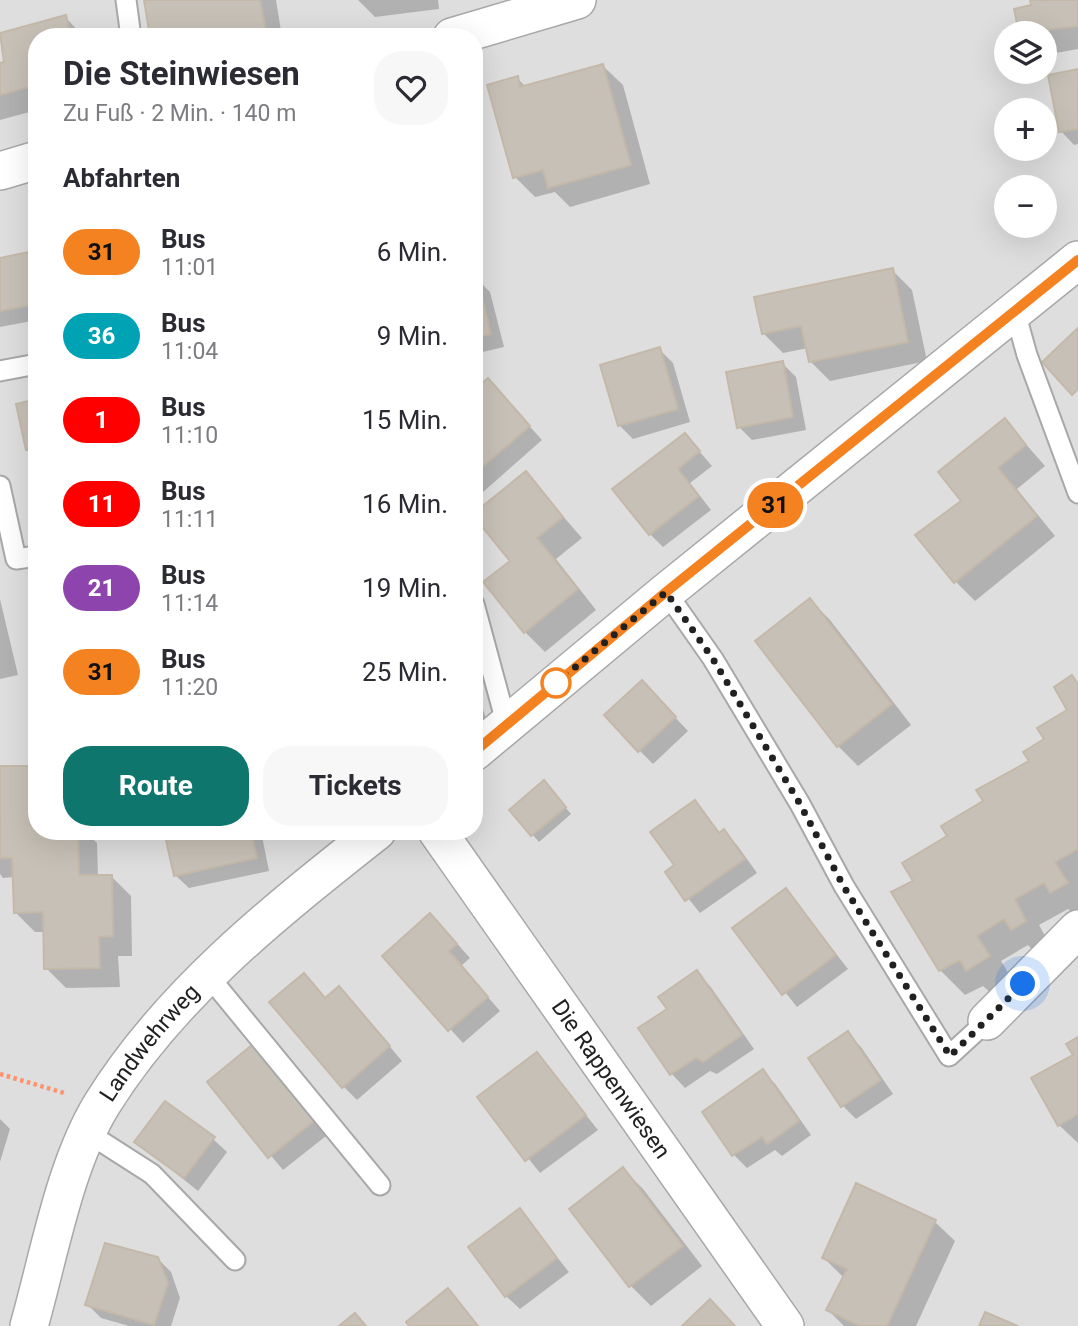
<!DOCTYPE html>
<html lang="de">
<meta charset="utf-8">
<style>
:root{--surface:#fff;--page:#f7f7f7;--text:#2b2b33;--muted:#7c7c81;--accent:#0f766e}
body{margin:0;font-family:Roboto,sans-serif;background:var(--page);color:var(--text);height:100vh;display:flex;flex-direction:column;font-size:26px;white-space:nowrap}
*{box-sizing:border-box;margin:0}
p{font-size:23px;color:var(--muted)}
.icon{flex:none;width:38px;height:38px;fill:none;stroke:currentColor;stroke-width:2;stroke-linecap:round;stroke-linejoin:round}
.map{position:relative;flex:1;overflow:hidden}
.panel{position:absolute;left:28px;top:28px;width:455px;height:812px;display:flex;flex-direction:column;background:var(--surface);border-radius:28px;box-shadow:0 7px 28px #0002}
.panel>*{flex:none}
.badge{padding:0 14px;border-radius:23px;font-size:24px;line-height:46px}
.controls{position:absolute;left:994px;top:21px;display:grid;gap:14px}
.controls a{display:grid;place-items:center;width:63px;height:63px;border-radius:50%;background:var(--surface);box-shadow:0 7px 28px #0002;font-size:35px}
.you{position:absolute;width:35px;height:35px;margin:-18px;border:5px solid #fff;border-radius:50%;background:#1a73e8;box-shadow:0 0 0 10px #1a73e833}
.map>.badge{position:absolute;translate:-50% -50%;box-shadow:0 0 0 4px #fff}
h2{padding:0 35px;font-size:26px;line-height:63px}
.round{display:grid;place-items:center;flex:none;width:74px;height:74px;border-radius:28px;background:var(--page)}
.headline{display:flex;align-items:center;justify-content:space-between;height:119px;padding:0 35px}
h1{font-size:33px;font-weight:700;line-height:52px}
.primary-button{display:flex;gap:14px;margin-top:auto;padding:14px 35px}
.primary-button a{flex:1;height:80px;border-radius:28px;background:var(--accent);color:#fff;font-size:28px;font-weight:700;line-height:80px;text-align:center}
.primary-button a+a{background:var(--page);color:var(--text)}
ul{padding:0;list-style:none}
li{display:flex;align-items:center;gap:21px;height:84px;padding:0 35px}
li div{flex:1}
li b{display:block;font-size:26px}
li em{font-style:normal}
li .badge{min-width:77px;font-weight:700;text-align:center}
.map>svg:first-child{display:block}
.residential{fill:#dfdede;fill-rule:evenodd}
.shadow{fill:#0003}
.building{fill:#c7c0b6;stroke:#c4b9a9;stroke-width:2}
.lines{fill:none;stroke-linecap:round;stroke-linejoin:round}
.service-casing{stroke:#a8a8a8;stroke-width:23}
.minor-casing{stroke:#a8a8a8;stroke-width:40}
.path{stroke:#fe926c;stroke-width:4.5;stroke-dasharray:3.5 3.5;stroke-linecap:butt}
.service{stroke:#fff;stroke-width:19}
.minor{stroke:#fff;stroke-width:37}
.line-casing{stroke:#fff;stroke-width:16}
.line{stroke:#f58220;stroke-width:10}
.walk{stroke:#212121;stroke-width:7;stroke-dasharray:0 12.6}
.stop-dot{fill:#fff;stroke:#f58220;stroke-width:3.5}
.labels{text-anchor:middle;stroke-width:6;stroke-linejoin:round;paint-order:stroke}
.street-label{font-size:23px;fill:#212121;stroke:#fff}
</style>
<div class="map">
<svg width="1078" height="1326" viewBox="0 0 1078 1326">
<rect width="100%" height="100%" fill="#f2f0e8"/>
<path class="residential" d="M0,0h1078v1326h-1078zM1006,33h39v39h-39zM37,37h437v794h-437zM1006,110h39v39h-39zM1006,187h39v39h-39z"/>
<g class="shadow">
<polygon points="146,0 276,0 282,37 152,37"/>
<polygon points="358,0 438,0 439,9 375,17"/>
<polygon points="1032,0 1078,0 1078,49 1045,55 1045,33 1021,33 1016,10 1033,7"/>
<polygon points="65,17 84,37 37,37 37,110 0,120 0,65 6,63 0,34"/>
<polygon points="603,66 623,85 650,184 570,207 555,192 535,197 515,177 517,78 526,87"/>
<polygon points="1078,71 1078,144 1074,145 1061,131"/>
<polygon points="474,171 481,200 474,202"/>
<polygon points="33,253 37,257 37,320 0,327 0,260"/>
<polygon points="892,270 912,290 927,361 830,381 810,361 808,348 783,353 763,333"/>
<polygon points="476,278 490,292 504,347 474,354"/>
<polygon points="659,349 673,363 690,422 633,439 619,425"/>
<polygon points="782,363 796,377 806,430 752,440 739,427"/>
<polygon points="488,380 542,440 483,492 474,483 474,392"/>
<polygon points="37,401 37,459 27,450"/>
<polygon points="1005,420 1045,466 1017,489 1055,536 975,601 955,581 964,501"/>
<polygon points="685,435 712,466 690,483 711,510 663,547 650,534"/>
<polygon points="526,474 582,538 556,559 596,610 545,652 525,632 513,561"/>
<polygon points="0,599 18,675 0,679"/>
<polygon points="810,600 830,620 911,725 858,766 838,746"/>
<polygon points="1072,677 1078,683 1078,917 1068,909 1039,925 1051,947 1037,955 1028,945 1001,961 1014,982 993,995 983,986 965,995 940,970 915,882 949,837 1031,762 1070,711"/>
<polygon points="474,679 486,719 474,722"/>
<polygon points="655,696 688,731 653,764 639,750"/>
<polygon points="0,768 37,831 85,831 97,843 98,877 111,876 131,896 132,956 118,956 120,987 66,988 46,968 45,932 35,932 15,912 14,877 3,878 0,874"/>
<polygon points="550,789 571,814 539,842 511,810"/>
<polygon points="695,802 721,834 724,832 737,845 757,873 700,913 667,872 676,866"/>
<polygon points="166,831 261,831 269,871 189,888 175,875"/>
<polygon points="786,890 848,969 797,1007 735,929"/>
<polygon points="444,929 470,958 461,966 500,1011 463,1043 384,956"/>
<polygon points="696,972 710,986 754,1049 717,1074 710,1071 685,1088 672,1074 640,1029 669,1009"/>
<polygon points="326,999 352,1002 402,1061 357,1100 343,1086"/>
<polygon points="847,1033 861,1047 893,1094 856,1119 843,1106"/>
<polygon points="1078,1039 1078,1143 1059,1125"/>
<polygon points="537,1054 598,1130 540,1173 480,1098"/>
<polygon points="265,1061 326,1136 283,1170 209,1082"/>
<polygon points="763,1071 776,1085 811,1135 782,1156 775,1150 747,1168 734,1155"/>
<polygon points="0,1119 10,1129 0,1162"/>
<polygon points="213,1139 227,1152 198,1191 137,1142"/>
<polygon points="623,1169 643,1189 702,1266 651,1306 631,1286 571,1209"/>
<polygon points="520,1211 569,1272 520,1309 506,1296"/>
<polygon points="935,1222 955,1241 916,1326 844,1326 828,1310 844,1278 824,1258"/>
<polygon points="157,1258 171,1272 180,1298 171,1326 129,1326 101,1318 87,1304"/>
</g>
<g class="building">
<polygon points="144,0 260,0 266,31 229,37 180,37 180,34 150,37"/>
<polygon points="1030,0 1078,0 1078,26 1019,33 1014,9 1031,5"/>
<polygon points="66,15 71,37 37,37 37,85 0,95 0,63 4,62 0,33"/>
<polygon points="603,64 631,165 548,188 543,170 513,178 487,85 518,76 520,87"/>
<polygon points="1078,69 1078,129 1059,132 1048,75"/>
<polygon points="34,251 37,304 0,311 0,258"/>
<polygon points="893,268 908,342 809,362 801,326 762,334 754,297"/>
<polygon points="477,276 491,334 474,338 474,277"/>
<polygon points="1078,328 1078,389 1072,395 1042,362"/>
<polygon points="660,347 678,409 618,426 600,365"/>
<polygon points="783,361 793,417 737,428 726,372"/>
<polygon points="488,378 530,426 474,474 474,390"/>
<polygon points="37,399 37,448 26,450 16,404"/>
<polygon points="1005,418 1026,445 998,468 1037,516 954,583 915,535 961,501 938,472"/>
<polygon points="685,433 700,451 678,469 699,496 649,535 612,489"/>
<polygon points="526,471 563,517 537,538 578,589 524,633 483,582 510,561 474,517 474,513"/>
<polygon points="810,598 892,704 837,747 755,641"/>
<polygon points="1072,675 1078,684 1078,849 1055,862 1068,883 1050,893 1044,883 1015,899 1026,921 1011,930 1004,919 977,936 990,956 966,971 960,960 939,971 891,892 913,881 902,863 947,836 941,826 983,801 976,790 1029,761 1023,752 1044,739 1037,728 1067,710 1054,687"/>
<polygon points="642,680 676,717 638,752 604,715"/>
<polygon points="0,766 37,766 37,831 78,831 79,875 112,875 113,936 99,937 100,968 44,969 43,912 14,913 12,858 0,858"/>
<polygon points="544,780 566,807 531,836 509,810"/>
<polygon points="695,800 719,833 724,829 745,859 685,901 665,872 674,865 650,832"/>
<polygon points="164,831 251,831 257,858 174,876"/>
<polygon points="786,888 836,955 782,995 732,928"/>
<polygon points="430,913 457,944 449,951 488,997 448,1031 382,956"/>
<polygon points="697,970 742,1035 703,1062 696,1058 670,1075 638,1028 667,1009 658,997"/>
<polygon points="304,973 325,998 339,986 390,1046 342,1088 269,1002"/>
<polygon points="848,1031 881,1080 841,1107 808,1058"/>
<polygon points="1078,1037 1078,1114 1058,1126 1031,1078 1073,1055 1066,1044"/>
<polygon points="252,1045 314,1121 268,1158 207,1082"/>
<polygon points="537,1052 586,1115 525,1161 477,1097"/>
<polygon points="763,1069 799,1121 767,1144 762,1137 732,1156 702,1112"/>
<polygon points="165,1101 215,1137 184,1178 134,1142"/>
<polygon points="623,1167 683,1246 629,1287 569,1209"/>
<polygon points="856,1183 936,1220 887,1326 860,1326 826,1310 847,1269 822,1258"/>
<polygon points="520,1208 557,1258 505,1297 468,1247"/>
<polygon points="105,1243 158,1257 168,1283 154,1325 85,1305"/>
<polygon points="448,1288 478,1326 409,1326 406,1322"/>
<polygon points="710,1299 735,1326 682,1326"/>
<polygon points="985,1312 1018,1326 979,1326"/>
<polygon points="355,1313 366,1326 339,1326"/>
</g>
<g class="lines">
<g class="service-casing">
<g id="service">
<polyline points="126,0 131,37"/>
<polyline points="1015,312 1027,355 1078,493"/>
<polyline points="0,371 37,364"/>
<polyline points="0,486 16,559 37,556"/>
<polyline points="666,592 713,659 800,804 844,886 949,1056 987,1021"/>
<polyline points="474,604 507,726"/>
<polyline points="206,973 380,1185"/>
<polyline points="88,1133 152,1174 235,1260"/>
</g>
</g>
<g class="minor-casing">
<g id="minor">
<polyline points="452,37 577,0"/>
<polyline points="0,171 37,160"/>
<polyline points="474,752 666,592 1078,260"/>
<path id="s1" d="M437,831l348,495"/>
<polyline points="987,1021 1078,929"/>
<path id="s2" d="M29,1326c20,-70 35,-160 73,-222 69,-111 174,-193 275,-273"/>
</g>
</g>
<polyline class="path" points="0,1074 64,1093"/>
<use href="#service" class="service"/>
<use href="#minor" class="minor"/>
</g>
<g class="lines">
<g class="line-casing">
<polyline id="line" points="474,752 666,592 1078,260"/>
</g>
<use href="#line" class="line"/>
<polyline class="walk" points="556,683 666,592 713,659 800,804 844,887 950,1056 1023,984"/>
</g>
<circle class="stop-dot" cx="556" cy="683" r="14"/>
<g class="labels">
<g class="street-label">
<text dy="8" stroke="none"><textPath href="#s2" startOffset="312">Landwehrweg</textPath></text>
<text dy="8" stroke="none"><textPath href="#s1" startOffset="303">Die Rappenwiesen</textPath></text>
</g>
</g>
</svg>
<div class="controls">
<a><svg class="icon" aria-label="layers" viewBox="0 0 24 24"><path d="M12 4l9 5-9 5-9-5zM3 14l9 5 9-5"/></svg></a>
<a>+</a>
<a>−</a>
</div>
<div class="you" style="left:1023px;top:984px"></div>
<b class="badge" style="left:775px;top:505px;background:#f58220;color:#111">31</b>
<section class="panel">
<div class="headline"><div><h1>Die Steinwiesen</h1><p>Zu Fuß · 2 Min. · 140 m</p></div><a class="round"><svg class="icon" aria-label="heart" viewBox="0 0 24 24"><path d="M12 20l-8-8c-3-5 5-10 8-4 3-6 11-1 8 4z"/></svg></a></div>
<h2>Abfahrten</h2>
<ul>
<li><span class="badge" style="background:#f58220;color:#111">31</span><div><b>Bus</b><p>11:01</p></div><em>6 Min.</em></li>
<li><span class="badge" style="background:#00a3b4;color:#fff">36</span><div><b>Bus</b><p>11:04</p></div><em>9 Min.</em></li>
<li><span class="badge" style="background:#f00;color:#fff">1</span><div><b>Bus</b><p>11:10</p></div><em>15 Min.</em></li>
<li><span class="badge" style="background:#f00;color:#fff">11</span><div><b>Bus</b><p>11:11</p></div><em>16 Min.</em></li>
<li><span class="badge" style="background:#8e44ad;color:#fff">21</span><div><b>Bus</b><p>11:14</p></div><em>19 Min.</em></li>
<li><span class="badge" style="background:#f58220;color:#111">31</span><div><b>Bus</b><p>11:20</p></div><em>25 Min.</em></li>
</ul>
<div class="primary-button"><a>Route</a><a>Tickets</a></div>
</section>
</div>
